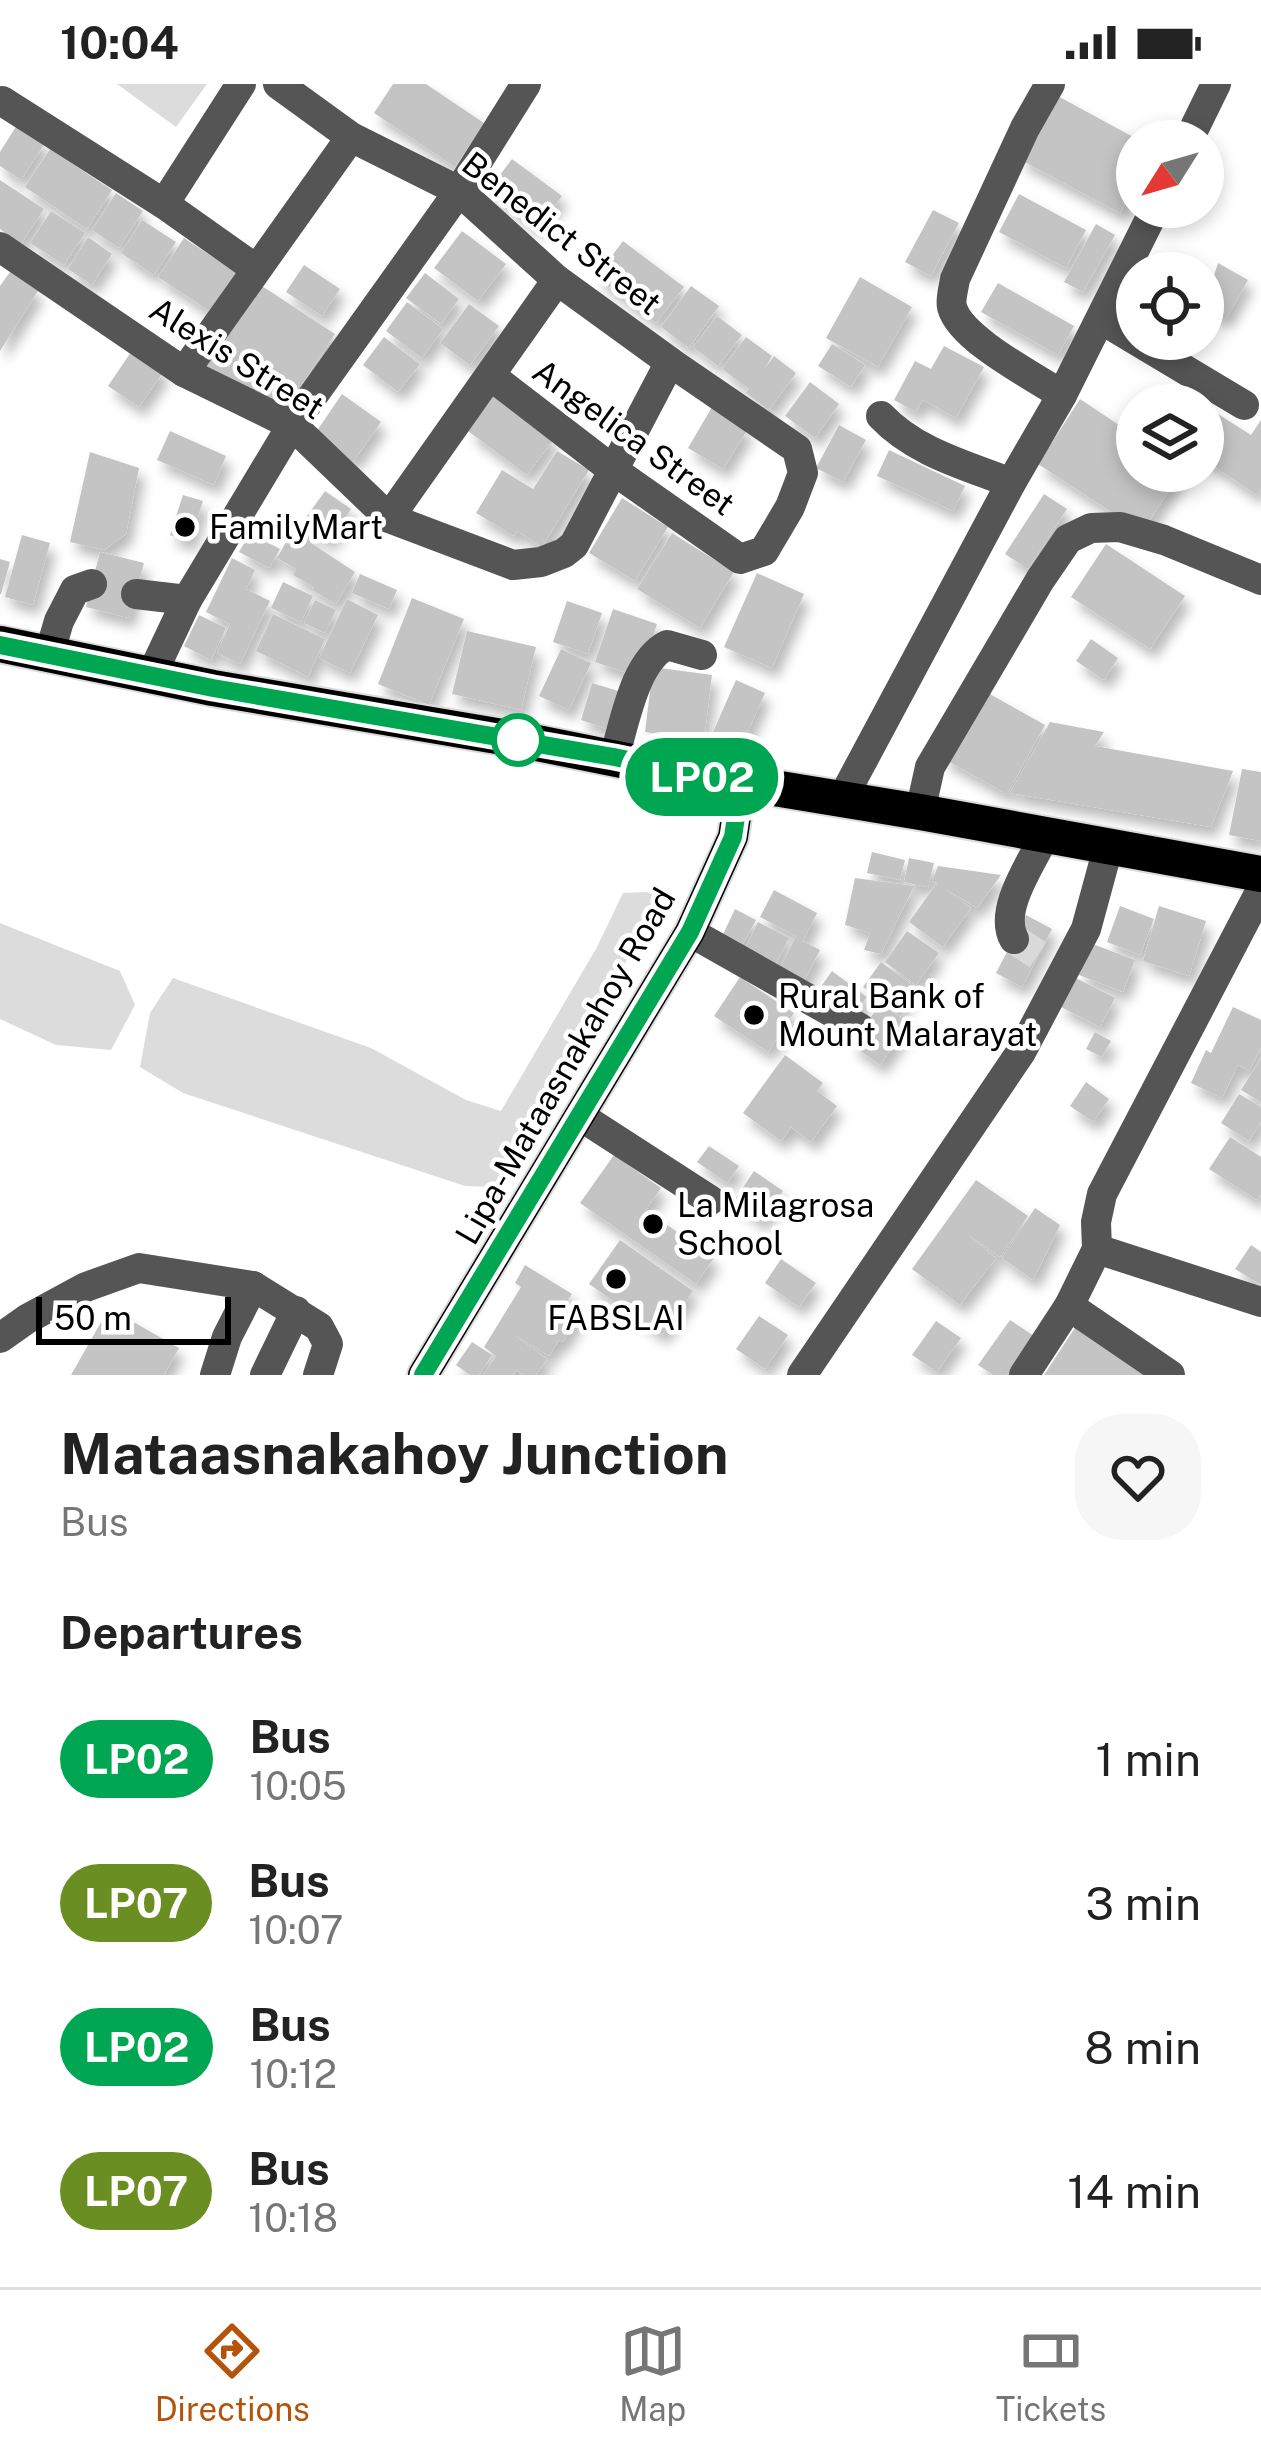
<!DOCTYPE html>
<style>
:root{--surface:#fff;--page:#f6f6f6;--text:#222;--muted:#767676;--line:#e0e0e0;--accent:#b45309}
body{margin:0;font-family:"Public Sans",sans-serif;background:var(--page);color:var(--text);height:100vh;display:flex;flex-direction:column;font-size:45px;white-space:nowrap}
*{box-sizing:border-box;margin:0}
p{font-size:39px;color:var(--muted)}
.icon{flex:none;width:66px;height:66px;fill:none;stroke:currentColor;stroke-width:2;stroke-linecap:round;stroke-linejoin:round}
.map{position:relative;height:1291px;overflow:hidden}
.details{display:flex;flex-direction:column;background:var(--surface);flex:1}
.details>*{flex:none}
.badge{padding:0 24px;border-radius:39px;font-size:42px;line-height:78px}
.needle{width:78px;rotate:233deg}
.fabs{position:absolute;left:1116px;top:36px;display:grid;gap:24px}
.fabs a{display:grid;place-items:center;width:108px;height:108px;border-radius:50%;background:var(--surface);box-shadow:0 6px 18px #0003;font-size:60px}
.scale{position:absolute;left:36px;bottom:30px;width:195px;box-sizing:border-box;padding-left:12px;border:6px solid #000;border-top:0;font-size:33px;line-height:42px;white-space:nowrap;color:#000;-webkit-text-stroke:9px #fff;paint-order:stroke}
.map>.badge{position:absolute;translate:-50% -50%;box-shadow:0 0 0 6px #fff}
h2{padding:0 60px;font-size:45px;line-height:108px}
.round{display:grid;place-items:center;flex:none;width:126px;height:126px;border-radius:48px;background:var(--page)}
.overview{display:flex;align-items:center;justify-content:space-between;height:204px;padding:0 60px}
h1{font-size:57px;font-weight:700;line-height:90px}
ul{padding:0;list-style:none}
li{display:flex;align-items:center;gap:36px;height:144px;padding:0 60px}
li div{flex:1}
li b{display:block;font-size:45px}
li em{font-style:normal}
li .badge{min-width:132px;font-weight:700;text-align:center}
.status{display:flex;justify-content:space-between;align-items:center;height:84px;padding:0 60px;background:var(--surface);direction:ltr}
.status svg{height:33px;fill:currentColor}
.tab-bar{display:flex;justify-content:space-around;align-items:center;height:168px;border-top:3px solid var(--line);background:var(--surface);font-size:33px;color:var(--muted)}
.tab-bar a{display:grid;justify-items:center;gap:6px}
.tab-bar .current{color:var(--accent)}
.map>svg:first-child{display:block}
.green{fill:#dcdcdc}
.building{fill:#c4c4c4;filter:url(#shadow)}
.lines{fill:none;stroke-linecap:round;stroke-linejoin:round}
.minor-tunnel{stroke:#d9d9d9;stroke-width:30;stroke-dasharray:30 15;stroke-linecap:butt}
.major-casing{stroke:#dbdbdb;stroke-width:34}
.highway-casing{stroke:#dbdbdb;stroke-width:40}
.minor{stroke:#555;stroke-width:30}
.major{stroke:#000;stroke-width:30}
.highway{stroke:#000;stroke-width:36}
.line-casing{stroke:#fff;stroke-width:27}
.line{stroke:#00a651;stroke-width:18}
.poi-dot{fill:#000;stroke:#fff;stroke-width:4.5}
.stop-dot{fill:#fff;stroke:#00a651;stroke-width:6}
.labels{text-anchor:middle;stroke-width:9;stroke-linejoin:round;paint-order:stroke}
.street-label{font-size:33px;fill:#000;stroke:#fff}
.poi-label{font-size:33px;fill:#000;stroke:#fff;text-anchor:start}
</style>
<div class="status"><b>10:04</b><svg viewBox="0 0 49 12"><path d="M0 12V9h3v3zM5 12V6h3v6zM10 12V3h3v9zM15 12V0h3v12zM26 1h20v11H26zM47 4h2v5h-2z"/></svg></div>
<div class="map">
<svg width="1261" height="1291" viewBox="0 0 1261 1291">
<defs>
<filter id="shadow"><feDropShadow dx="6" dy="10" stdDeviation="6" flood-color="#0004"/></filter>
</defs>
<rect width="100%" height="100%" fill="#fff"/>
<g class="green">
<polygon points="117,0 207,0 176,43"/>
<polygon points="647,808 661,815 513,1078 493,1103 465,1102 183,1009 140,983 150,929 173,894 371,964 466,1016 501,1027 597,863 623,809"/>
<polygon points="0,839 120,887 135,921 111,966 56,961 0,935"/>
</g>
<g class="building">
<polygon points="393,0 426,0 484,39 455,83 374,29"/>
<polygon points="1054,10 1137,55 1137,98 1120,129 1019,75"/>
<polygon points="17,41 45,59 21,96 0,82 0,68"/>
<polygon points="50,65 112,106 87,145 25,103"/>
<polygon points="512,75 562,112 537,145 488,107"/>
<polygon points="0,96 44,125 21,160 0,145"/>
<polygon points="116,109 143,127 119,164 92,146"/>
<polygon points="1019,110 1086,146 1066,184 999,148"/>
<polygon points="933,126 959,139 931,192 905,178"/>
<polygon points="51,127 85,149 64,181 30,159"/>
<polygon points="142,136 176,158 154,191 121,169"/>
<polygon points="1096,140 1115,151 1083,208 1064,198"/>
<polygon points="462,147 506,180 478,217 434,184"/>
<polygon points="88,153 112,170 92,201 68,185"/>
<polygon points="184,154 237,189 211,228 158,193"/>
<polygon points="623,157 684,203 656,239 596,193"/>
<polygon points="1218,179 1248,196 1226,235 1204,223"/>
<polygon points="304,181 340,205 322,232 286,208"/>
<polygon points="10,188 38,207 0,267 0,202"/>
<polygon points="425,189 459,215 441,240 406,214"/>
<polygon points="860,193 912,223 878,283 826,254"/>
<polygon points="998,199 1074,242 1058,271 981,228"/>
<polygon points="259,200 335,250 281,332 205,282"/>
<polygon points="691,202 719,222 689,264 661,243"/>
<polygon points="407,218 443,245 422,274 386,247"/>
<polygon points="469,220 499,242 470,281 440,259"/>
<polygon points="717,232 742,251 718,282 693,263"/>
<polygon points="384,253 420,280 398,308 363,281"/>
<polygon points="746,253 772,272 763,287 774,272 796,289 769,326 746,309 749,305 722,285"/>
<polygon points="832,260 865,281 851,303 818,282"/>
<polygon points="944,262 984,283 956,334 923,316 916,328 894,316 915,277 931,285"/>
<polygon points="133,265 164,287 139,323 108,302"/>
<polygon points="810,298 839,320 815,354 785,332"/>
<polygon points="342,310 381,338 353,378 314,351"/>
<polygon points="494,311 554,355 527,391 468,347"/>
<polygon points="1080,315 1137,353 1137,387 1182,387 1142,448 1038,380"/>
<polygon points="712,323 748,345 723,385 688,364"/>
<polygon points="1218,330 1251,351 1261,336 1261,405 1257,411 1203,375 1203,353"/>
<polygon points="839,341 866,356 843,398 816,384"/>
<polygon points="170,347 226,372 214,401 157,376"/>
<polygon points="889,366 965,402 953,427 877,392"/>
<polygon points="557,367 589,386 542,463 517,447 514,452 476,429 502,386 533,405"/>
<polygon points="90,368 139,384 126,450 104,466 70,458"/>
<polygon points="325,407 351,425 329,458 302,439"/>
<polygon points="1044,410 1067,425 1028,485 1005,470"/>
<polygon points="183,411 203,417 190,458 170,451"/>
<polygon points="622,414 668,443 635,497 589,469"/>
<polygon points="294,444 313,455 311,459 355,488 336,520 312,506 314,503 293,491 296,485 277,474"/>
<polygon points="250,449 280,465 269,484 239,468"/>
<polygon points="672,449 734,488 700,544 637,505"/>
<polygon points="22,451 50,459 33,521 5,513"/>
<polygon points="1106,460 1185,512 1150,565 1071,513"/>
<polygon points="100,468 144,479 129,534 86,523"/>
<polygon points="232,474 255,486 246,505 270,517 240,580 217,569 230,540 206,528"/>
<polygon points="0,475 10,478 1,510 0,510"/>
<polygon points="757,489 804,510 772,584 724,563"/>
<polygon points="360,490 397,506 389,525 352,509"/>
<polygon points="283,498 313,512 301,538 271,524"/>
<polygon points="412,514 464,535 429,621 378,600"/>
<polygon points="347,515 378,531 350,589 319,574"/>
<polygon points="315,516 336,526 325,549 304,539"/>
<polygon points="567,517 602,529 588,570 553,558"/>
<polygon points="613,525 657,540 639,593 595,578"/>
<polygon points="273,530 325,555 308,593 256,567"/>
<polygon points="199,531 226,544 211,576 184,562"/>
<polygon points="467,547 536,563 521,626 452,610"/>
<polygon points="1091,555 1118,574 1104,596 1076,577"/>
<polygon points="561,565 591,579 569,626 539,612"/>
<polygon points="653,583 712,591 704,656 645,648"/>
<polygon points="736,596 765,609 738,670 709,657"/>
<polygon points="592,599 625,609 613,647 581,636"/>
<polygon points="981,605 1045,641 1007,710 942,674"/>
<polygon points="1050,638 1104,648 1095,662 1233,687 1211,743 1010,709"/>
<polygon points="1242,685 1261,688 1261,757 1229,751"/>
<polygon points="872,768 905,776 900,796 867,789"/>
<polygon points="909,774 934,779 928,803 904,798"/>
<polygon points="938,782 1001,791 977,824 944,804 971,824 943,863 909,838 937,799 932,797"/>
<polygon points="855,794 914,802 881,870 864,866 870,849 845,841"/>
<polygon points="774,806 817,829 803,857 820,866 800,905 776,892 796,852 760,833"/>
<polygon points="1120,822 1154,835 1140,871 1107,858"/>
<polygon points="1159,822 1206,837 1189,892 1143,877"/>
<polygon points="735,825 756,836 738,869 719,859"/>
<polygon points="1026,831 1052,845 1022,903 996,889"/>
<polygon points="758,838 789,854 772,888 741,872"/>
<polygon points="907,847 939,869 916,901 885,878"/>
<polygon points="1090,859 1135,876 1123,908 1079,891"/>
<polygon points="881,878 915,903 897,928 863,903"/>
<polygon points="832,887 867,913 852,933 817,908"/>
<polygon points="740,893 794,929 768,968 714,932"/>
<polygon points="1074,893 1115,914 1100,943 1059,922"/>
<polygon points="881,919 909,940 880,981 851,960"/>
<polygon points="1233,923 1261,936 1261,964 1249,987 1238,981 1222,1014 1191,999 1206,966 1211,969"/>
<polygon points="1095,948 1111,957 1102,973 1086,965"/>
<polygon points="785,971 823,999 817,1007 837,1022 811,1058 791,1043 781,1057 743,1029"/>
<polygon points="1261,974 1261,1018 1241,1006"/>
<polygon points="1086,998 1109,1015 1093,1038 1070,1022"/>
<polygon points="1239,1010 1261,1023 1261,1038 1249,1057 1221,1039"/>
<polygon points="1230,1053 1261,1073 1261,1110 1257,1116 1209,1085"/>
<polygon points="709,1062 739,1082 727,1099 697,1078"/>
<polygon points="614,1071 661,1104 646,1126 714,1174 696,1200 580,1119"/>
<polygon points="754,1087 783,1107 762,1138 733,1118"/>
<polygon points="976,1096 1028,1132 1000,1173 967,1150 996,1174 960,1221 912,1185"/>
<polygon points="1035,1124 1060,1141 1033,1196 1002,1174"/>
<polygon points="620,1156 693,1207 662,1251 589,1200"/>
<polygon points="1251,1161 1261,1168 1261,1201 1235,1185"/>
<polygon points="781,1175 816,1199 799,1223 765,1199"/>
<polygon points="525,1181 572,1210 566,1219 581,1228 563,1258 559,1256 549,1272 513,1250 547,1275 536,1291 523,1291 517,1286 513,1291 483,1291 496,1272 484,1263 521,1203 515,1199"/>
<polygon points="109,1224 179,1264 164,1291 71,1291"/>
<polygon points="759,1232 788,1251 765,1285 736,1265"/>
<polygon points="1010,1236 1034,1252 1007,1291 993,1291 978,1281"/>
<polygon points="1080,1236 1152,1291 1044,1291"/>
<polygon points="936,1237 961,1254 937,1288 912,1271"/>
<polygon points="472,1258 492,1271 479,1291 470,1291 456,1281"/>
</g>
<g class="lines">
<polyline class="minor-tunnel" points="1014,855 1038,871"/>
<g class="major-casing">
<polyline id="major" points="423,1291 690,848 733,753 741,699"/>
</g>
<g class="highway-casing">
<polyline id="highway" points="0,560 213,604 527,657 696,691 920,728 1261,790"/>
</g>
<g class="minor">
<polyline points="278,0 351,53 459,107 557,196 670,278 797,365 803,389 790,423 764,467 740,475 613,386 491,292"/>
<path d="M1050,0l-25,44 -70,151c-1,8 -5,20 -3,28 8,32 83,70 110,88"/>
<polyline points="2,17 164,120 256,185"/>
<polyline points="1188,57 1216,0"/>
<polyline points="164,120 241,0"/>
<polyline points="0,163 184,288 292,341 389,434 513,481 541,478 564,469 574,461 670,278"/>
<polyline points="1102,236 1244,321"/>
<polyline points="184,288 351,53"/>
<path d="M881,332c34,36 84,49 130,67"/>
<polyline points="389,434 557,196"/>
<polyline points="136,510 187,516"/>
<polyline points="49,571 59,537 75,506 92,500"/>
<polyline points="152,590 187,516 292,341 459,107 526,0"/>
<path d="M614,673c11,-34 20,-95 53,-112l35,10"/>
<polyline points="842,715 1011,399 1062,311 1156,123"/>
<polyline points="920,728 930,683 1040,496 1068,455 1091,444 1120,443 1164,456 1261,496"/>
<polyline points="690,848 860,944"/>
<path d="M1014,855c-16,-29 17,-75 31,-104"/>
<polyline points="580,1032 710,1116"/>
<polyline points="1097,1165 1261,1218"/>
<polyline points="1069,1222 1170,1291"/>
<polyline points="0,1254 27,1235 86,1203 139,1184 253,1202 319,1243 328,1260 318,1291"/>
<polyline points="215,1291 227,1253 253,1202"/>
<polyline points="265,1291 296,1227"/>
<polyline points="802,1291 1021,968 1086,845 1108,764"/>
<polyline points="1024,1291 1069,1222 1097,1165 1096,1138 1102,1110 1261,806"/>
</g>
<use href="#major" class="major"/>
<use href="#highway" class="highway"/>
</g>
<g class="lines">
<g class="line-casing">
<polyline id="line" points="0,561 213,604 614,673 741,699 733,753 690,848 423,1291"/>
</g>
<use href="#line" class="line"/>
</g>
<g class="poi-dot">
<circle cx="185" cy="443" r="12"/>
<circle cx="754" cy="931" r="12"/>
<circle cx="653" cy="1140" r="12"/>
<circle cx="616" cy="1195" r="12"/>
</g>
<circle class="stop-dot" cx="518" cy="656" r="24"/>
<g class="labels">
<g class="street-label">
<text transform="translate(562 149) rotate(38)" y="12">Benedict Street</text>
<text transform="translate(237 274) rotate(32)" y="12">Alexis Street</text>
<text transform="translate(634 353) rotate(36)" y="12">Angelica Street</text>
<text transform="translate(565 982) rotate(-60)" y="12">Lipa-Mataasnakahoy Road</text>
</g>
<g class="poi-label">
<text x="209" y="455">FamilyMart</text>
<text x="778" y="924">Rural Bank of<tspan x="778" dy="38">Mount Malarayat</tspan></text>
<text x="677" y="1133">La Milagrosa<tspan x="677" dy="38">School</tspan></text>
<text x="616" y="1246" text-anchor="middle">FABSLAI</text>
</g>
</g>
</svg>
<div class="fabs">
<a><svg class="needle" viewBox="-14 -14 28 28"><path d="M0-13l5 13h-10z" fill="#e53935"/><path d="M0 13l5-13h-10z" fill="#767676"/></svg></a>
<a><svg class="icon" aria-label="locate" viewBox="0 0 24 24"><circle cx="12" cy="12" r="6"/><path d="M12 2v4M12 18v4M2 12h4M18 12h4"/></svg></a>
<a><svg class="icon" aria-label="layers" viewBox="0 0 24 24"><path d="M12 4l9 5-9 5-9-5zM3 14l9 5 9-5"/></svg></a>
</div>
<div class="scale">50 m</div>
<b class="badge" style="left:702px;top:693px;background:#00a651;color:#fff">LP02</b>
</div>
<section class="details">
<div class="overview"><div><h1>Mataasnakahoy Junction</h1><p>Bus</p></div><a class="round"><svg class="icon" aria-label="heart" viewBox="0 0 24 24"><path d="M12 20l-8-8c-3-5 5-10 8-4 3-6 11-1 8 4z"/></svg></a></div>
<h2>Departures</h2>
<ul>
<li><span class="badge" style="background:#00a651;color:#fff">LP02</span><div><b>Bus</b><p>10:05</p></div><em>1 min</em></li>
<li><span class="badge" style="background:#6b8e23;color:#fff">LP07</span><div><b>Bus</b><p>10:07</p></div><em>3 min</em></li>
<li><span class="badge" style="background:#00a651;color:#fff">LP02</span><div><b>Bus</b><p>10:12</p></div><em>8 min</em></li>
<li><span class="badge" style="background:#6b8e23;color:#fff">LP07</span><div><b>Bus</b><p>10:18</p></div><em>14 min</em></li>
</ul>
</section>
<nav class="tab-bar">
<a class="current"><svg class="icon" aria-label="directions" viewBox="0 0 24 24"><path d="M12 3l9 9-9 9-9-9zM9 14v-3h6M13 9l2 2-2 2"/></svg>Directions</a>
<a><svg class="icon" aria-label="map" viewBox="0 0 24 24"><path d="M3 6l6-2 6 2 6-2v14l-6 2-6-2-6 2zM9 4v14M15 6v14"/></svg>Map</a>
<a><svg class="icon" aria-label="tickets" viewBox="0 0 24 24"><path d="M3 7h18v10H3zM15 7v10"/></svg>Tickets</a>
</nav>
